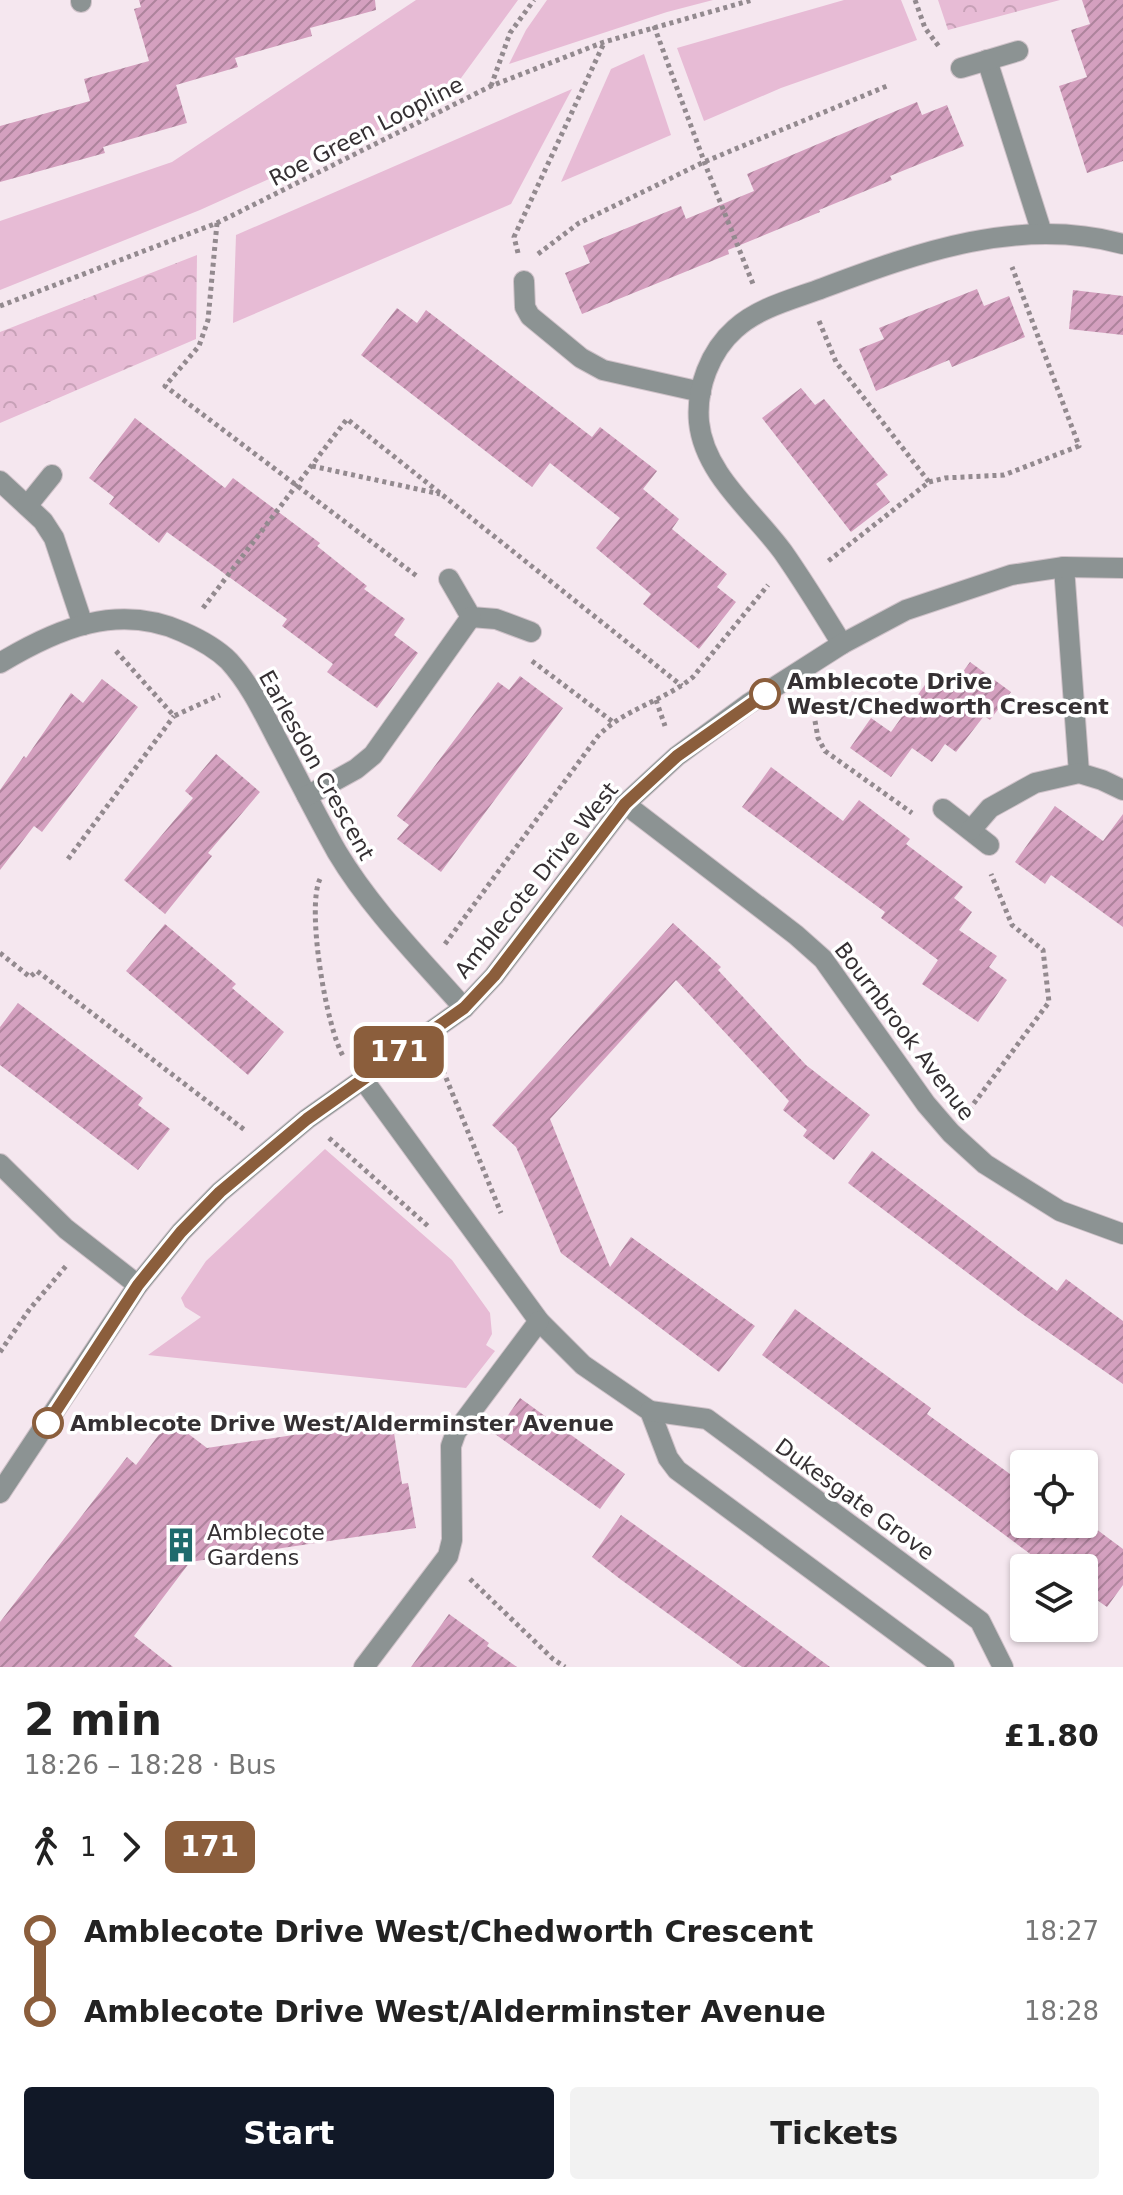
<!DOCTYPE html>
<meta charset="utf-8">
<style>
:root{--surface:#fff;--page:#f2f2f2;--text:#222;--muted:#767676;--accent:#111827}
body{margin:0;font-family:"DejaVu Sans",sans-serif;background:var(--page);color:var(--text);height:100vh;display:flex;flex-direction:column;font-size:30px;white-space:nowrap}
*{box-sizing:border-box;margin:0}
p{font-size:26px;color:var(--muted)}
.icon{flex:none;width:44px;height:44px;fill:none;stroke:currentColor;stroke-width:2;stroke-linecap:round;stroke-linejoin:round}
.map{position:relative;height:1667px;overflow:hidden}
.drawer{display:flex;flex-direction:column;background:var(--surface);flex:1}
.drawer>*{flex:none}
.badge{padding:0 16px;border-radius:12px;font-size:28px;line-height:52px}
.tools{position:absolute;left:1010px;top:1450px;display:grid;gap:16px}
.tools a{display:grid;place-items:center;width:88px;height:88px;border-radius:8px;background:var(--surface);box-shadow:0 2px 6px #0004;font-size:40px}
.map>.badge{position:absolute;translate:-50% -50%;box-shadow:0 0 0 4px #fff}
.legs{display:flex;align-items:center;gap:12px;height:88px;padding:0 24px;font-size:26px}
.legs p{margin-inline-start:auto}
.headline{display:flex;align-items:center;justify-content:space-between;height:136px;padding:0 24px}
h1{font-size:44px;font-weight:600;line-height:60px}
.primary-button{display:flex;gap:16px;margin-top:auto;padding:16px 24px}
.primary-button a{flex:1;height:92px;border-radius:8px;background:var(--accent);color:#fff;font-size:32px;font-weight:600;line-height:92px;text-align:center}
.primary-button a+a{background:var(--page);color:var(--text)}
ul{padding:0 24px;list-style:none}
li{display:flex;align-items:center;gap:28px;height:80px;font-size:30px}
li i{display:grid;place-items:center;width:12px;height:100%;margin:0 10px;background:currentColor}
li i::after{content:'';width:20px;height:20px;margin:-10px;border:6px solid;border-radius:50%;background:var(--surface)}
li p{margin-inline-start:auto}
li:first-child i{background:linear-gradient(#0000 50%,currentColor 0)}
li:last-child i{background:linear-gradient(currentColor 50%,#0000 0)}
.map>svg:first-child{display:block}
.green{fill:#e7bbd5}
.forest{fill:url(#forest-crowns)}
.building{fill:url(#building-hatch)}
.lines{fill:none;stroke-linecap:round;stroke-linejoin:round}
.minor-casing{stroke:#cfc2c9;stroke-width:22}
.path{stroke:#938a8f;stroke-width:5;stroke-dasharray:4 4;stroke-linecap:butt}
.minor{stroke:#8c9393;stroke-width:20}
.line-1-casing{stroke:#fff;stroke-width:18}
.line-1{stroke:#8b5e3c;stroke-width:12}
.stop-1-dot{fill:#fff;stroke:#8b5e3c;stroke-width:4}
.labels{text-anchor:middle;stroke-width:7;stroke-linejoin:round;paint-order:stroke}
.street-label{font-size:22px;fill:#353033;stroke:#fff}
.stop-label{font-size:22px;font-weight:bold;fill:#353033;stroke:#fff;text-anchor:start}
.poi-label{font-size:22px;fill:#353033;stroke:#fff;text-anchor:start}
</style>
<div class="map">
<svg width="1123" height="1667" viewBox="0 0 1123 1667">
<defs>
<pattern id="forest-crowns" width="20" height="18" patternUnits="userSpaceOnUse" patternTransform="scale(2)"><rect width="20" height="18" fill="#e7bbd5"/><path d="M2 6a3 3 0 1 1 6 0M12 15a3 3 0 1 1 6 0" fill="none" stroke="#c7a1b7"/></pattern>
<pattern id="building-hatch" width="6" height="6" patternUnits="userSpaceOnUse" patternTransform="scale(2)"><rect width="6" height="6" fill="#d4a0bf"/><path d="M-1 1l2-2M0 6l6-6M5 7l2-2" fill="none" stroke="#ad839c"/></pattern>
</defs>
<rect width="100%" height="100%" fill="#f5e7ef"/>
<g class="green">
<polygon points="416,0 518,0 445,100 200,210 0,290 0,221 172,162"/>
<polygon points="547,0 713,0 667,12 509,64 526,30"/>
<polygon points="844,0 901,0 917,40 781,88 704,121 677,48"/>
<polygon points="644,54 671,135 561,182 611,69"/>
<polygon points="572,89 511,204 233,323 236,235"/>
<polygon points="325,1149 452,1260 490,1313 492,1334 486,1345 495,1351 466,1388 148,1355 201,1317 185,1307 181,1298 206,1261"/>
</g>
<g class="forest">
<polygon points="938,0 1060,0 948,30"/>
<polygon points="197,255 196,339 0,423 0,332"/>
</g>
<g class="building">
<polygon points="139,0 375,0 376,10 310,28 312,36 235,58 238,67 176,85 187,123 103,147 105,153 0,182 0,126 90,101 84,79 149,61 134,9 141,7"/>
<polygon points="1082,0 1123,0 1123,161 1087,173 1059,86 1087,77 1071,30 1090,24"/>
<polygon points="917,102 922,115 947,105 964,146 890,176 892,180 819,210 820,212 728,250 729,254 582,314 565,273 590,263 583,246 681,206 686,219 754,191 747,174"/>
<polygon points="977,289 984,306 1009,296 1025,337 952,367 949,360 876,391 859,349 884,339 879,328"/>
<polygon points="1073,290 1123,296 1123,335 1069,329"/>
<polygon points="397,308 417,323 426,310 592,437 600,427 657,471 643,489 679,519 672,529 727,574 717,587 736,602 699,649 643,604 651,594 596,548 620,518 550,463 532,487 361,355"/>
<polygon points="801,388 815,405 824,399 888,475 876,484 890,502 851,532 762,418"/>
<polygon points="135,418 225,488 233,478 320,543 317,546 367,586 364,589 405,619 394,635 418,653 377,708 327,672 333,664 282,626 287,619 167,532 159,543 109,504 114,497 89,478"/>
<polygon points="970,662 1011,692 990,720 984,716 956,752 945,744 932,762 912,748 891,777 850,748 871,718 891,732 930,678 949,691"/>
<polygon points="520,676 563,708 441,872 397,839 409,825 397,816 498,682 509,690"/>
<polygon points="102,679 138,707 42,832 34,826 0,870 0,790 24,756 26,758 71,693 83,703"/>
<polygon points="216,754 260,792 208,853 212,856 165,914 124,880 193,798 185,791"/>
<polygon points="771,767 843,821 859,800 910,839 906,844 963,887 954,898 972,912 959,930 997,956 989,967 1007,980 978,1022 922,984 938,960 881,918 885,912 742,807"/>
<polygon points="1055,806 1103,841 1123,814 1123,927 1051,875 1045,884 1015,862"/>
<polygon points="673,923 721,967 718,970 806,1065 870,1115 834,1160 803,1136 807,1130 783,1110 789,1101 676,980 550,1119 610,1267 631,1237 755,1326 719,1372 561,1253 516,1147 492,1125"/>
<polygon points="165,924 236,984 232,988 284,1032 248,1075 126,971"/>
<polygon points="18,1003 143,1098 138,1105 170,1129 138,1170 0,1065 0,1027"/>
<polygon points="872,1151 1057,1291 1066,1279 1123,1321 1123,1384 1025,1316 848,1183"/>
<polygon points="795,1309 931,1408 927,1414 1024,1484 1024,1524 1084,1524 1084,1520 1123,1549 1123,1585 1107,1607 1084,1591 1084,1568 1053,1568 1034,1554 1033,1556 762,1355"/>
<polygon points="520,1398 625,1474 600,1509 495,1434"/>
<polygon points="170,1420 207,1448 392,1420 402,1484 408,1483 416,1528 190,1562 134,1636 173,1667 0,1667 0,1622 127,1457 136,1465"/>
<polygon points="621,1515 721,1587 830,1667 742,1667 620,1579 592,1557"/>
<polygon points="449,1614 489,1643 487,1646 517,1667 411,1667"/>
</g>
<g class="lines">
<g class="minor-casing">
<g id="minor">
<polyline points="81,2 81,0"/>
<polyline points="987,60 1042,233"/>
<polyline points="961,68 1018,51"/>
<polyline points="524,281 525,307 530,316 581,358 603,370 701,392"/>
<polyline points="0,481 43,521 54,538 83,625"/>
<polyline points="27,506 52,475"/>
<polyline points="1064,567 1079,773"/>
<polyline points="449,579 471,617 496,619 531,632"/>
<path d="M842,644c-19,-31 -38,-62 -59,-92 -29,-40 -79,-78 -84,-130 -3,-34 11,-71 36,-93 24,-22 59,-30 88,-41 96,-36 197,-72 300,-44"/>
<path d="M0,663c58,-35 118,-60 183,-31 16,7 34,17 46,29 21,23 34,51 48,78 20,37 39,76 60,113 34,57 83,106 127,156"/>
<polyline points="307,796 356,769 373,755 471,617"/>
<polyline points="625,804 796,935 823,959 926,1104 951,1133 985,1164 1060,1211 1123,1234"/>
<polyline points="943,809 989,845"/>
<polyline points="971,830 990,808 1035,783 1079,773 1102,780 1123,790"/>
<polyline points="362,1078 539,1321 583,1365 650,1411 668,1458 677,1470 944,1667"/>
<polyline points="0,1164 66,1229 138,1285"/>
<polyline points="650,1411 707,1419 980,1621 1003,1667"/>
<polyline points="0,1493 138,1285 181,1232 220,1192 307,1119 464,1008 494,976 625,804 677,756 748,704 842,644 906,610 1011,575 1064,567 1123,568"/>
<polyline points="364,1667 448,1556 452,1540 451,1446 456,1432 539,1321"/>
</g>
</g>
<g class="path">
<polyline points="915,0 925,28 940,48"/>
<polyline points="654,26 707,169 753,284"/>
<polyline points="491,86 510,33 534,0"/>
<polyline points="217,223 208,320 199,346 165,386 418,577"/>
<polyline points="518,253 514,237 604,43"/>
<polyline points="538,254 579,223 704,162 887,86"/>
<polyline points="0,306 217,223 491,86 604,42 752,0"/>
<polyline points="819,321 836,362 929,482 827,562"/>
<polyline points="312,466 440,494"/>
<polyline points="929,482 945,478 1004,475 1079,446 1012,267"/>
<polyline points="203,608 347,419 682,686"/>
<polyline points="116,651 174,716 220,695"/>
<polyline points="532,661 613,722"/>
<polyline points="656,700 665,726"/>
<polyline points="815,721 818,738 825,751 912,813"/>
<polyline points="68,859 174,716"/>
<path d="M320,879c-14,29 6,147 23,177"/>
<path d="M445,944l153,-208c26,-27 66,-35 95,-59l75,-92"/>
<polyline points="0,953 30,977 37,971 246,1131"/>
<polyline points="440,1063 501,1213"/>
<polyline points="969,1110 1049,1002 1043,950 1012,925 991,874"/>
<polyline points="329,1138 429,1227"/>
<polyline points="0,1352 29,1310 66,1266"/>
<polyline points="470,1579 553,1659 565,1667"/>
</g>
<use href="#minor" class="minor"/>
</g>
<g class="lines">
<g class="line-1-casing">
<polyline id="line-1" points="48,1423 138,1285 181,1232 220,1192 307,1119 464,1008 494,976 625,804 677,756 765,694"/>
</g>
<use href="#line-1" class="line-1"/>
</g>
<defs>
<g id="building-bare" transform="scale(2.76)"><path d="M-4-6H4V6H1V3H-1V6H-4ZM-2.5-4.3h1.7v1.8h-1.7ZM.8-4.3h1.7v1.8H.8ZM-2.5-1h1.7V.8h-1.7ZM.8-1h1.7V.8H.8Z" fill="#1f6b6d" stroke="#fff" stroke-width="2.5" paint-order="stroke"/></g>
</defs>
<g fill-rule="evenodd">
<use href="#building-bare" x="181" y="1545"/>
</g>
<g class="stop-1-dot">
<circle cx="765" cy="694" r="14"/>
<circle cx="48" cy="1423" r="14"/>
</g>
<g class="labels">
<g class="street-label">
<text transform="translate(366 131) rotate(-27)" y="8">Roe Green Loopline</text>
<text transform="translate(317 765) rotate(61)" y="8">Earlesdon Crescent</text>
<text transform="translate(536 880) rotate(-51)" y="8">Amblecote Drive West</text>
<text transform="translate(905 1031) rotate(53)" y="8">Bournbrook Avenue</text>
<text transform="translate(855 1499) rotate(36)" y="8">Dukesgate Grove</text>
</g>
<g class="stop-label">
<text x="787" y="689">Amblecote Drive<tspan x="787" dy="25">West/Chedworth Crescent</tspan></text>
<text x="70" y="1431">Amblecote Drive West/Alderminster Avenue</text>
</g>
<g class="poi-label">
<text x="207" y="1540">Amblecote<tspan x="207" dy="25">Gardens</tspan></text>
</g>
</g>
</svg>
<div class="tools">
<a><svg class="icon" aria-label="locate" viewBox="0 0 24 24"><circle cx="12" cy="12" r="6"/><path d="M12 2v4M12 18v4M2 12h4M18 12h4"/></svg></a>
<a><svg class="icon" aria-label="layers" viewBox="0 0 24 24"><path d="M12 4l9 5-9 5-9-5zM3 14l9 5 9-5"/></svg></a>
</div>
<b class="badge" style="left:399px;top:1052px;background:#8b5e3c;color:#fff">171</b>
</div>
<section class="drawer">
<div class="headline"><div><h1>2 min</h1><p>18:26 – 18:28 · Bus</p></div><b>£1.80</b></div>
<div class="legs"><svg class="icon" aria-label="walk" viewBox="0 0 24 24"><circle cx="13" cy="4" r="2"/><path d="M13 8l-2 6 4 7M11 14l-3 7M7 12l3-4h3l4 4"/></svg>1<svg class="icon" aria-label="forward" viewBox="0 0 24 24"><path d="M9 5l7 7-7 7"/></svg><b class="badge" style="background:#8b5e3c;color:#fff">171</b></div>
<ul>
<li><i style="color:#8b5e3c"></i><b>Amblecote Drive West/Chedworth Crescent</b><p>18:27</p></li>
<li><i style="color:#8b5e3c"></i><b>Amblecote Drive West/Alderminster Avenue</b><p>18:28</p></li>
</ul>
<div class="primary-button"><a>Start</a><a>Tickets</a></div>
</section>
